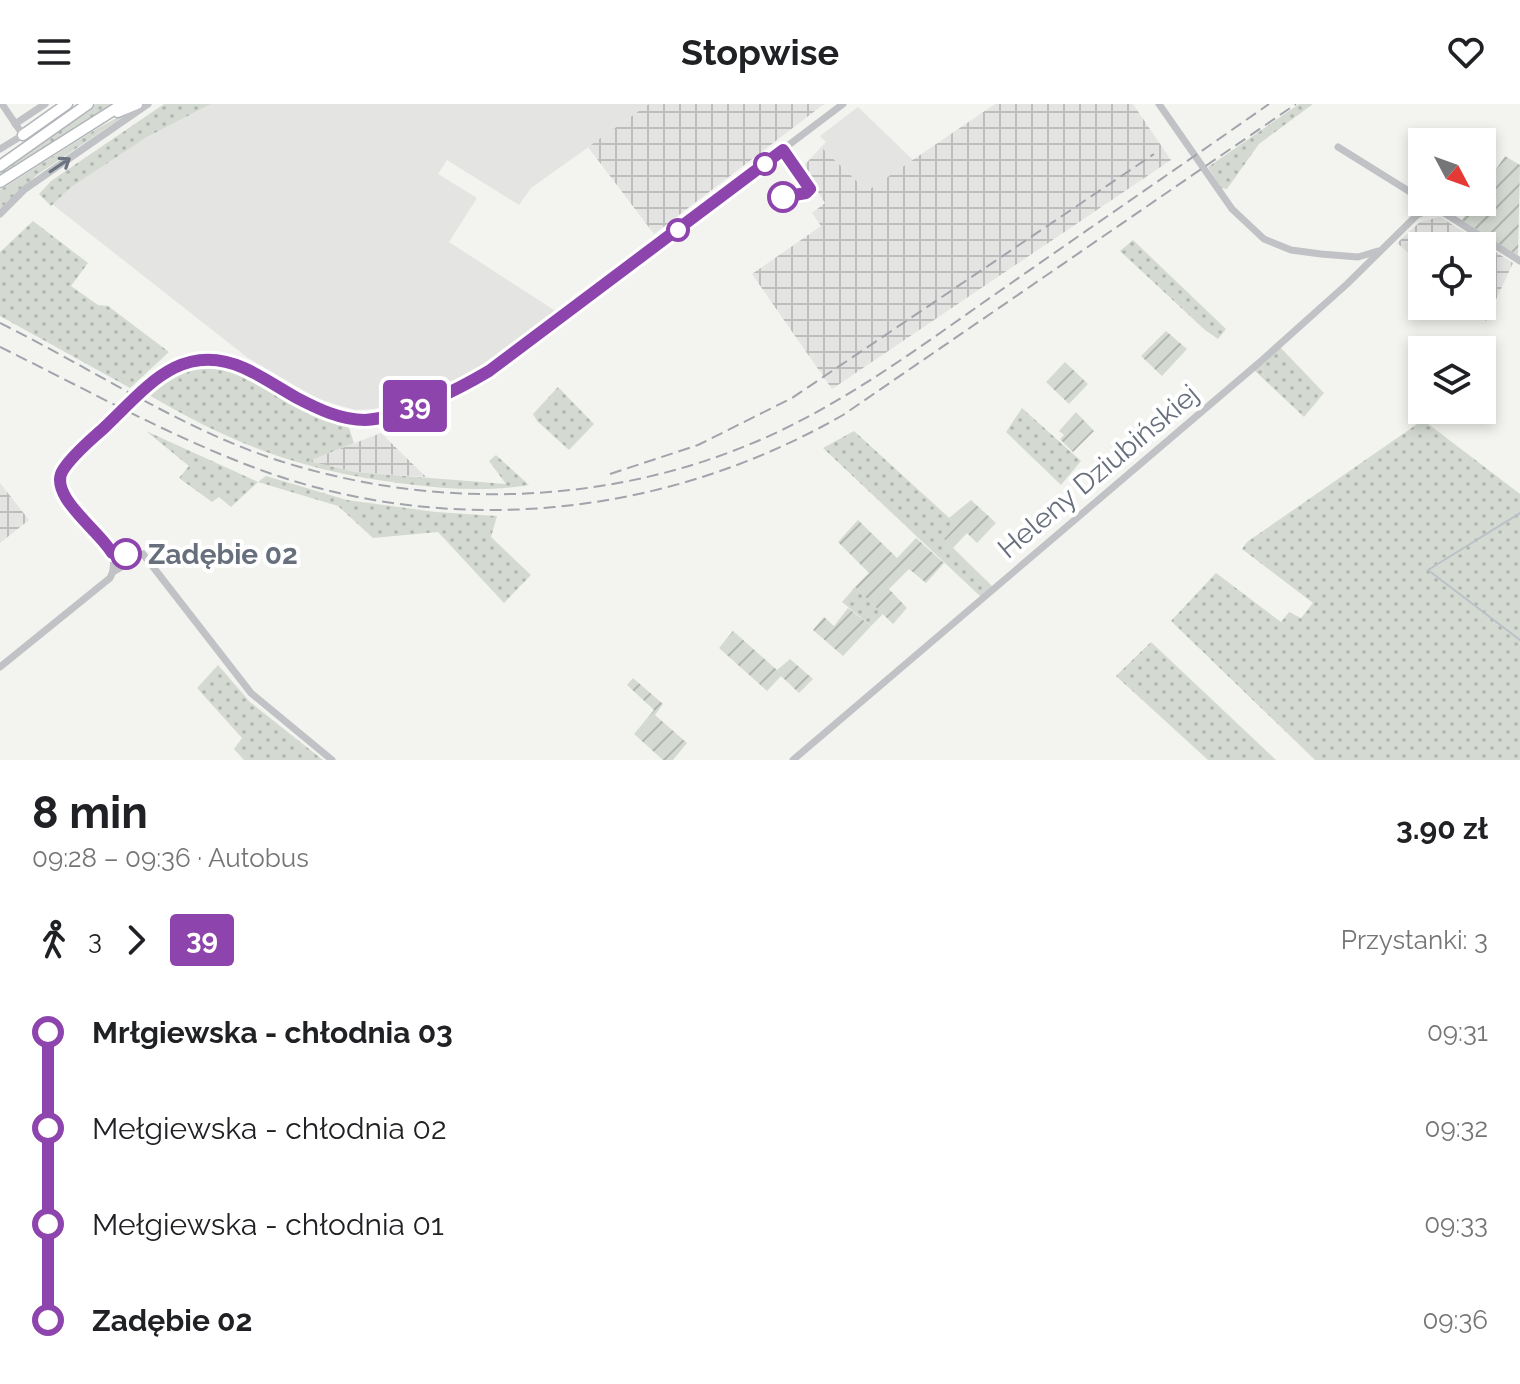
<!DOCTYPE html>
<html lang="pl">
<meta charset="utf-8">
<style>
:root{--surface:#fff;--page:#f6f6f6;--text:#202124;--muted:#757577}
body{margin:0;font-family:Raleway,sans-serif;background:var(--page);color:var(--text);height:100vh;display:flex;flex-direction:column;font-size:30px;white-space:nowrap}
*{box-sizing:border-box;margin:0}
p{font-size:26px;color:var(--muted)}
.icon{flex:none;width:44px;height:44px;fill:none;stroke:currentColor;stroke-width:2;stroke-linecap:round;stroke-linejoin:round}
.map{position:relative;height:656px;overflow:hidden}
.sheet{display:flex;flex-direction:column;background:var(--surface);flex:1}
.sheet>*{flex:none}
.badge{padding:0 16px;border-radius:6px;font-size:28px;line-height:52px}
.needle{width:52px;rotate:131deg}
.fabs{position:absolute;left:1408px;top:24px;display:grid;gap:16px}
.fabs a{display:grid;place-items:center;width:88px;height:88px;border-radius:0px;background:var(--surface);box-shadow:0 4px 12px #0003;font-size:40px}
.map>.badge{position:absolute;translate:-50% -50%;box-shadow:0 0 0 4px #fff}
.legs{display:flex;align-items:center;gap:12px;height:88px;padding:0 32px;font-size:26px}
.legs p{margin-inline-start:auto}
.head{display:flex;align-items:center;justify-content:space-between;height:136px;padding:0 32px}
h1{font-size:44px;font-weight:700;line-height:60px}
ul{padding:0 32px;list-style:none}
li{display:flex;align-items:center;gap:28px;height:96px;font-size:30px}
li i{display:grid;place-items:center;width:12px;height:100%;margin:0 10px;background:currentColor}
li i::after{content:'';width:20px;height:20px;margin:-10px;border:6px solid;border-radius:50%;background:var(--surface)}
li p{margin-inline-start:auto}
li:first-child i{background:linear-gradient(#0000 50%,currentColor 0)}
li:last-child i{background:linear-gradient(currentColor 50%,#0000 0)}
header{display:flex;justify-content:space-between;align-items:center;height:104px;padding:0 32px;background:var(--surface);font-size:36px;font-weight:700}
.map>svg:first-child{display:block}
.built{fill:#e4e4e3}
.industrial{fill:url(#industrial-grid)}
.grass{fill:url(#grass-dots)}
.garden{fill:url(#garden-furrows)}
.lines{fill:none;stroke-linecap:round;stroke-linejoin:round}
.stream{stroke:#bbc1c7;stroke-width:2}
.secondary-casing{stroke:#b2b5ba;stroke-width:13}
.minor{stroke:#c0c2c5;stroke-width:7}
.secondary{stroke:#fff;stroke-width:10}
.rail{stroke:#a1a4aa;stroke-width:2;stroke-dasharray:12 6;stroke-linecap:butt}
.oneway{stroke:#6b7381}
.line-1-casing{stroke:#fff;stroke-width:18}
.line-1{stroke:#8e44ad;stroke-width:12}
.stop-1-dot{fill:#fff;stroke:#8e44ad;stroke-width:4}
.labels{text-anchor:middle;stroke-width:8;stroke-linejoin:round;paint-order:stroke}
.street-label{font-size:28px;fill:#676f7d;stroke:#fff}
.stop-label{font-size:28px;font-weight:bold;fill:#676f7d;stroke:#fff;text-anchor:start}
</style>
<header><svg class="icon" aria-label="menu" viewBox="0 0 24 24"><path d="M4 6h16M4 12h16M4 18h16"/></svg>Stopwise<svg class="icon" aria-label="heart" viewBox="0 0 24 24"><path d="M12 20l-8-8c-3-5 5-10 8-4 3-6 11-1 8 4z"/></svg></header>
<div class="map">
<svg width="1520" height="656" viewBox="0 0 1520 656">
<defs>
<pattern id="industrial-grid" width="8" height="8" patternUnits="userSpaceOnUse" patternTransform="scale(2)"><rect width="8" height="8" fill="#e4e4e3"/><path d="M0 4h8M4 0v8" fill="none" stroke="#bdbdbd"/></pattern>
<pattern id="grass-dots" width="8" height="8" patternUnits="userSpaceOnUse" patternTransform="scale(2)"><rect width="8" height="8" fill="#d4dad2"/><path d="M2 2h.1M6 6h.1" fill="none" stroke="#b0b5b0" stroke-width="1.8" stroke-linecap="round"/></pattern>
<pattern id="garden-furrows" width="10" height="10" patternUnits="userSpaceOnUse" patternTransform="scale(2)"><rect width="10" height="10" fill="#d4dad2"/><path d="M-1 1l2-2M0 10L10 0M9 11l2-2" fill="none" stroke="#b0b5b0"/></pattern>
</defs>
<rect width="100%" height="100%" fill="#f3f4f0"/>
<g class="built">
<polygon points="211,0 649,0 531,84 519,101 447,56 438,70 477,94 449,138 557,208 476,267 403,296 374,305 355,306 318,295 248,254 52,100 70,84 147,33"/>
<polygon points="858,3 913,56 867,87 821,43 826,38 820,32"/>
</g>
<g class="industrial">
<polygon points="649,0 824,0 654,130 588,43"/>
<polygon points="995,0 1133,0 1171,56 832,285 752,170 821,122 812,109 825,99 802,64 821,43 867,87"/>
<polygon points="1440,113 1513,159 1486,217 1469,202 1482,202 1482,142 1422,142 1422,161 1397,139 1420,118"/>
<polygon points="381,329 426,373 355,368 308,357"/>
<polygon points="0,379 29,416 0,439"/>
</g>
<g class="grass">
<polygon points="96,0 115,0 0,73 0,66"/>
<polygon points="164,0 211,0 147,33 70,84 51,102 39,90 51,77"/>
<polygon points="1299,0 1313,0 1259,40 1227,85 1221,84 1208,63"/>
<polygon points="139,2 37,71 0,105 0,86 98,24"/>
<polygon points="33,117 88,159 71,182 98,201 108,202 169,248 130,284 0,212 0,148"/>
<polygon points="1133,136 1226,225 1218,235 1205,226 1120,147"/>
<polygon points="1280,243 1324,289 1304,313 1254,266"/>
<path d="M220,262l103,51 25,8 6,18 -45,18 46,11 151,12 -17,-23 7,-6 33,30c-42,7 -82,4 -123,-1 -103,-13 -170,-38 -259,-90 25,-20 42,-27 73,-28z"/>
<polygon points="558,283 594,320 569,346 537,317 533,310"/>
<polygon points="1022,304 1081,357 1061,381 1006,328"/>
<polygon points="1423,316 1520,390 1520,656 1315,656 1171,517 1216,469 1281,518 1289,508 1301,514 1313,499 1242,445 1247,438"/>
<polygon points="146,327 258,378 266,372 347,396 436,408 497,412 491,433 531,471 504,499 438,428 373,434 338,402 258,378 231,403 219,393 212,398 179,374 189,362"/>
<polygon points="854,327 957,421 944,435 992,482 981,493 823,344"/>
<polygon points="855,483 883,510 871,522 842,498"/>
<polygon points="1151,538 1276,656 1208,656 1116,572"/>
<polygon points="218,561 250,598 323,656 244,656 234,645 242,634 197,584"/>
</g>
<g class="garden">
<polygon points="1505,52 1520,61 1518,152 1462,116 1474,98 1482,98 1482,86"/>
<polygon points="1166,227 1187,245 1162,272 1141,252"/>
<polygon points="1065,258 1088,280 1069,300 1046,278"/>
<polygon points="1076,308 1094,327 1073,348 1060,335 1064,331 1059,327"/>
<polygon points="971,396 996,419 977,439 967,429 953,444 944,435 957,421 949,414"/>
<polygon points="858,416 897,454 916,434 944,459 926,479 909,465 889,485 907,504 893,520 855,483 869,469 838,438"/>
<polygon points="848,504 871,522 843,552 813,526 824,513 834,522"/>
<polygon points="733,527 777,566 790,555 813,575 799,589 781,572 767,587 719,544"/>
<polygon points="633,574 663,600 655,611 687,639 673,656 663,656 634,630 654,606 627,581"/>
</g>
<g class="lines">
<polyline class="stream" points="1520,409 1428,466 1520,536"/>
<g class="secondary-casing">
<g id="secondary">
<polyline points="118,8 137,0"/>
<polyline points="23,31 67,0"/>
<polyline points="0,62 88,0"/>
<polyline points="0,78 123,0"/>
</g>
</g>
<g class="minor">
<polyline points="1159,0 1232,105 1264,135 1291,146 1321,150 1358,153 1378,147"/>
<polyline points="15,20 45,0"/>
<polyline points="1338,43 1415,91 1425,107"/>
<polyline points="0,45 23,31 2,0"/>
<polyline points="0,110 25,85 148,0"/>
<polyline points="112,449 126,450 132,458"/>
<polyline points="113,468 143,450 251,589 332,656"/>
<path d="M0,563l110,-89c17,-30 -30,-61 -47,-82 -13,-24 12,-40 27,-55 13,-13 27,-25 40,-38 30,-28 57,-53 101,-40 21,6 40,20 60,31 22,13 47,26 74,26 36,-1 93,-30 124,-49l354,-267"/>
<polyline points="793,656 1260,258 1347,180 1417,111 1428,106 1441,107 1520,157"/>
</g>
<use href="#secondary" class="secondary"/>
<g class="rail">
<path d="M0,219c93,46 181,106 280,138 170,54 359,43 518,-39 74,-38 141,-89 209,-136 87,-61 175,-121 262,-182"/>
<path d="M0,243c88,43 176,93 269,126 191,66 400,42 574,-58l453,-311"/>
<polyline points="610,370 698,341 792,294 1154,50"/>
</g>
</g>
<defs><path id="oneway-shaft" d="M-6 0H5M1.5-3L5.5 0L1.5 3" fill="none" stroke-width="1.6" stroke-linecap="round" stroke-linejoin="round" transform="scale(2)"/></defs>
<use class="oneway" href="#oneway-shaft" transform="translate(60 61) rotate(-34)"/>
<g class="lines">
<g class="line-1-casing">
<path id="line-1" d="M126,450l-14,-1c-12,-22 -65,-58 -49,-83 10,-16 29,-31 42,-43 41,-39 76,-87 139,-59 18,8 35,20 53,30 21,11 44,22 68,22 37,-2 92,-30 124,-49l294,-221 27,39 -4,4 -23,4"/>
</g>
<use href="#line-1" class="line-1"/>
</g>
<g class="stop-1-dot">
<circle cx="765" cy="60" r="10"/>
<circle cx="783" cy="93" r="14"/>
<circle cx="678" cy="126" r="10"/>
<circle cx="126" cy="450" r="14"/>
</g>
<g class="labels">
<g class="street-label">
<text transform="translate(1098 367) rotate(-40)" y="10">Heleny Dziubińskiej</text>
</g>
<g class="stop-label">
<text x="148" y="460">Zadębie 02</text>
</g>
</g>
</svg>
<div class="fabs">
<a><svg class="needle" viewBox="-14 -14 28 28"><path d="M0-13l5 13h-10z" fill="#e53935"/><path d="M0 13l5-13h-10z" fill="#757577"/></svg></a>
<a><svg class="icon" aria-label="locate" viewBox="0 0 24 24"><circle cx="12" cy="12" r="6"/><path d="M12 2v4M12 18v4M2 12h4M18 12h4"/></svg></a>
<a><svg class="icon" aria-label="layers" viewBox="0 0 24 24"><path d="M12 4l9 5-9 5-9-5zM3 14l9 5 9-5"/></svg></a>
</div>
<b class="badge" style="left:415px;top:302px;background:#8e44ad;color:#fff">39</b>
</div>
<section class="sheet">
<div class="head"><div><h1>8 min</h1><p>09:28 – 09:36 · Autobus</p></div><b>3.90 zł</b></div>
<div class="legs"><svg class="icon" aria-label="walk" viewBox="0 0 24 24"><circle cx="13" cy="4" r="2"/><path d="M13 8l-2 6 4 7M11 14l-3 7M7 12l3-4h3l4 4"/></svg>3<svg class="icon" aria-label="forward" viewBox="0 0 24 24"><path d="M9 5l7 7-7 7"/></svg><b class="badge" style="background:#8e44ad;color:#fff">39</b><p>Przystanki: 3</p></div>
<ul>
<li><i style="color:#8e44ad"></i><b>Mrłgiewska - chłodnia 03</b><p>09:31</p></li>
<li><i style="color:#8e44ad"></i><span>Mełgiewska - chłodnia 02</span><p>09:32</p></li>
<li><i style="color:#8e44ad"></i><span>Mełgiewska - chłodnia 01</span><p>09:33</p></li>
<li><i style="color:#8e44ad"></i><b>Zadębie 02</b><p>09:36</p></li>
</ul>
</section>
